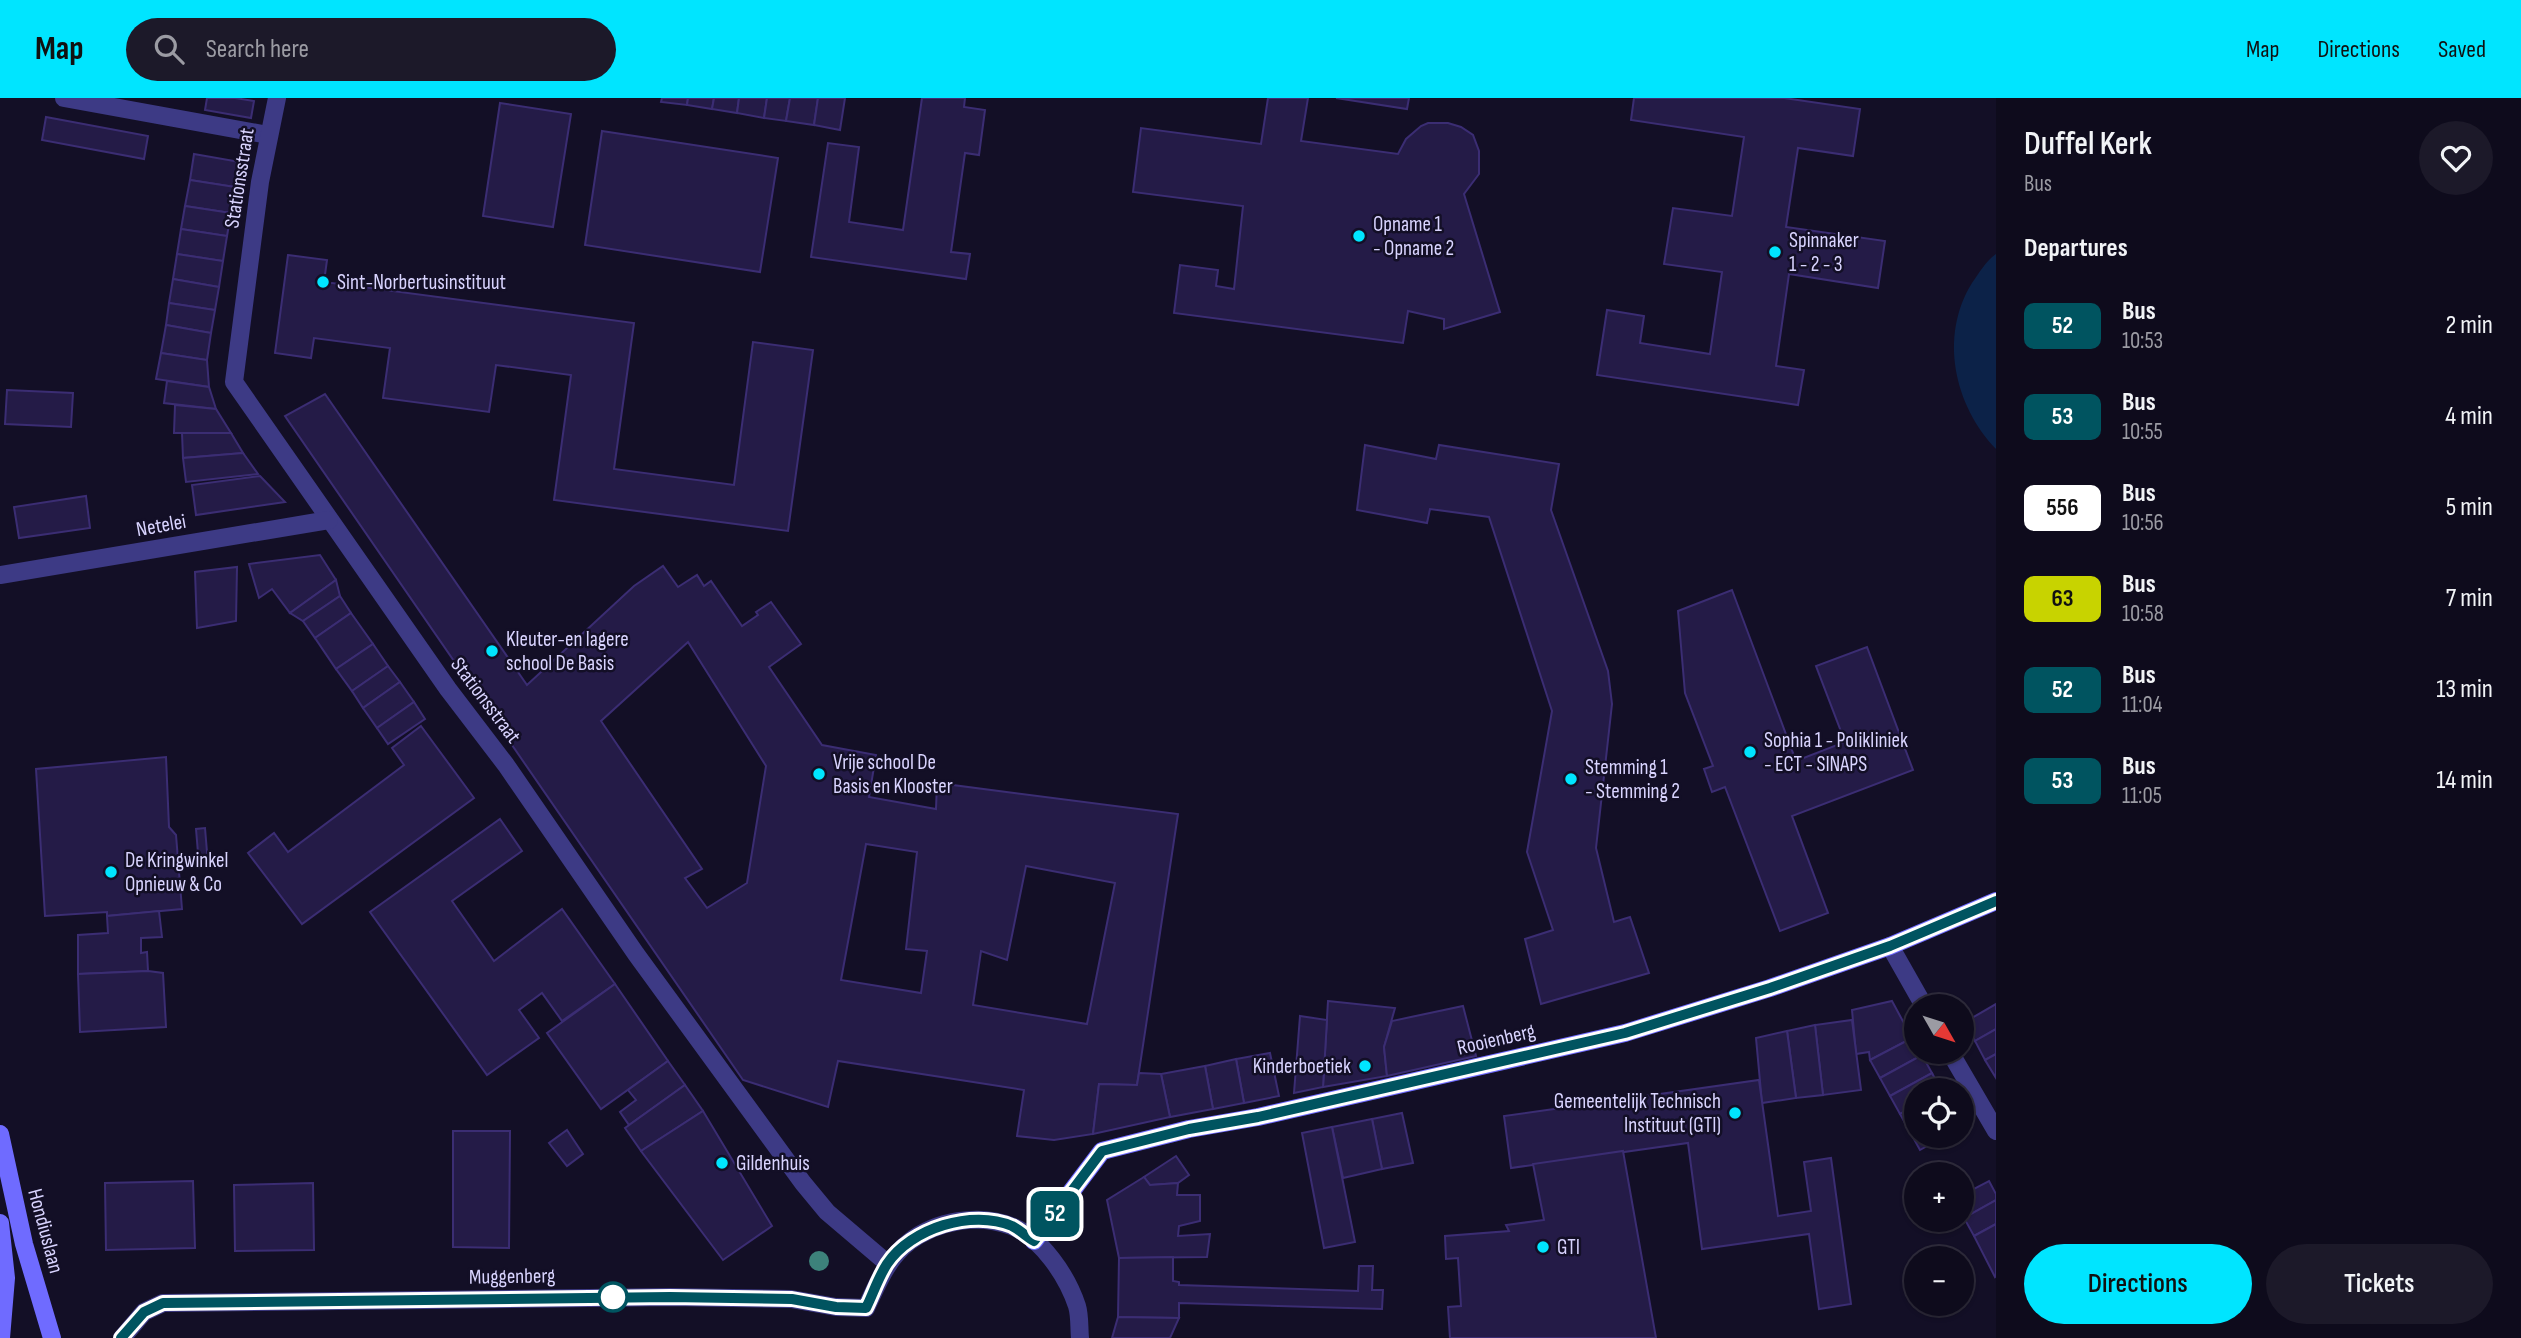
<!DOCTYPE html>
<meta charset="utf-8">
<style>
:root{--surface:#0e0b1c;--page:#1c1929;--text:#f1f3f6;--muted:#9b9ba3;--line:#2e2b3b;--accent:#00e5ff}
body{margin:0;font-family:"Sofia Sans Condensed",sans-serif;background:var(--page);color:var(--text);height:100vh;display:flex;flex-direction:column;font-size:26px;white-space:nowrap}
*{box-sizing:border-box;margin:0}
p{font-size:23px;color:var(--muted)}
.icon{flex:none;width:38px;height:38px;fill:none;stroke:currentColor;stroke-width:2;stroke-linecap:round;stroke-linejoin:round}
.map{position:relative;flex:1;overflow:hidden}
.drawer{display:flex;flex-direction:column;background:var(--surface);width:525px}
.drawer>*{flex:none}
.badge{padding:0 14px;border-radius:10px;font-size:24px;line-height:46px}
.needle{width:46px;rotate:129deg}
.controls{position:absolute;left:1904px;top:896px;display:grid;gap:14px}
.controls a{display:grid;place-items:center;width:70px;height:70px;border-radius:50%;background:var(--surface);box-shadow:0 2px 5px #0004,0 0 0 2px var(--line);font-size:35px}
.map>.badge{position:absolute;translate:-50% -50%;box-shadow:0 0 0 4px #fff}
h2{padding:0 28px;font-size:26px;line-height:63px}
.round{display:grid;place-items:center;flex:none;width:74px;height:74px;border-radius:37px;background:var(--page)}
.head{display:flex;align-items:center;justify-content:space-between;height:119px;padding:0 28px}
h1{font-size:33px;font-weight:600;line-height:52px}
.primary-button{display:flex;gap:14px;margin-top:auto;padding:14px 28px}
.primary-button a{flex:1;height:80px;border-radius:42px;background:var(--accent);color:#111;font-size:28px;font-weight:600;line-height:80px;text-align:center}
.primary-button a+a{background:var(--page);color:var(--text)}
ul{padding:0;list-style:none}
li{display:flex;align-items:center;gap:21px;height:91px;padding:0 28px}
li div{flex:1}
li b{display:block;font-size:26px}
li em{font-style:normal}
li .badge{min-width:77px;font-weight:700;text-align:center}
header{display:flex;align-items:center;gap:42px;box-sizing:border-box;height:98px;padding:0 35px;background:var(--accent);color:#111}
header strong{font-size:33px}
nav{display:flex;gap:38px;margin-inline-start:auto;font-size:24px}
.search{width:490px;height:63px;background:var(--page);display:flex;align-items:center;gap:18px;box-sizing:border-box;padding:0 24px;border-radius:38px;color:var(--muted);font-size:26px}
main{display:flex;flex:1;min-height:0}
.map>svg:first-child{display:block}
.water{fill:#0c2248}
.building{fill:#241b47;stroke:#3b2d73;stroke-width:2;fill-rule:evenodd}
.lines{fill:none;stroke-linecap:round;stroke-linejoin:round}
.street{stroke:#3d3a85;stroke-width:18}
.secondary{stroke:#6f6bff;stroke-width:18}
.tree{fill:#3d827b}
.line-casing{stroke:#fff;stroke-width:16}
.line{stroke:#005460;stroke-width:10}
.poi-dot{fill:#00e5ff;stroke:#130f26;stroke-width:2.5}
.stop-dot{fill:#fff;stroke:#005460;stroke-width:3.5}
.labels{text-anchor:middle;stroke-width:5;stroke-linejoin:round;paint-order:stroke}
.street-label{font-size:21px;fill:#d9d4ff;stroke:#130f26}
.poi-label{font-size:21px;fill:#d9d4ff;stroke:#130f26;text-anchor:start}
</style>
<header>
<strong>Map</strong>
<div class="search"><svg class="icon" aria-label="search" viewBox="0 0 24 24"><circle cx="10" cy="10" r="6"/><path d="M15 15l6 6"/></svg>Search here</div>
<nav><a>Map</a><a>Directions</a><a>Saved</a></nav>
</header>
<main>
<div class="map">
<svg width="1996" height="1240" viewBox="0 0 1996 1240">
<rect width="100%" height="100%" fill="#130f26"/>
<path class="water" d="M1996,156v195c-42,-44 -57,-113 -24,-166 7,-10 14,-22 24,-29z"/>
<g class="building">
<polygon points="207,0 235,0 254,3 251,20 205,12"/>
<polygon points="662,0 688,0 687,7 661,4"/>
<polygon points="688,0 714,0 712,11 687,7"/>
<polygon points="714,0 739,0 737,15 712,11"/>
<polygon points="739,0 767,0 764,20 737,15"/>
<polygon points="767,0 790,0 786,23 764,20"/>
<polygon points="790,0 818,0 814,27 786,23"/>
<polygon points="818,0 845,0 840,32 814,27"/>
<polygon points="922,0 965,0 964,9 985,12 979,57 965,55 951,154 970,156 966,181 811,159 828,45 859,49 849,124 903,132"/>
<polygon points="1268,0 1308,0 1301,43 1398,56 1406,41 1421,28 1428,25 1448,25 1461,29 1473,37 1479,53 1479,76 1464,96 1500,214 1444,231 1444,221 1408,213 1403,245 1174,215 1180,167 1218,172 1216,188 1234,191 1243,108 1133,94 1141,30 1261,46"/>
<polygon points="1336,0 1409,0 1407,11"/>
<polygon points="1634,0 1784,0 1860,11 1853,58 1798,50 1786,129 1885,143 1878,190 1789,176 1776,268 1804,272 1798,307 1597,277 1607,212 1644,218 1640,245 1710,256 1722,174 1664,166 1673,110 1732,118 1744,39 1631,22"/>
<polygon points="500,5 571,16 553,129 483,118"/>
<polygon points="46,19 148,38 144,61 42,42"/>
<polygon points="602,33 778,60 760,174 585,147"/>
<polygon points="194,56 240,64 235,89 190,82"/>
<polygon points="190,82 235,89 231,115 185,108"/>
<polygon points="185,108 231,115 227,138 181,131"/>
<polygon points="181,131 227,138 223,163 177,156"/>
<polygon points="177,156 223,163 219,189 173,181"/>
<polygon points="288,157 327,162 324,184 634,225 614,371 734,387 753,244 813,252 788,433 554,402 571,277 496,267 489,314 383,300 390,250 314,240 311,260 275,255"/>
<polygon points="173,181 219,189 215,212 169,205"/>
<polygon points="169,205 215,212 211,235 166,227"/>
<polygon points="166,227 211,235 207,262 161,255"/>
<polygon points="161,255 207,262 209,289 156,281"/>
<polygon points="167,283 209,289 216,311 164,305"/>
<polygon points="7,292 73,295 71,329 5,326"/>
<path d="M325,296l202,291 107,-99 29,-20 15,21 19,-12 7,11 7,-5 31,45 16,-11 -2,-3 15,-10 30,42 -32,23 53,78 54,10 -7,42 67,12 1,-26 241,31 -41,271 -38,-1 -6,50 -39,6 -37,-4 7,-46 -186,-29 -10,46 -85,-27 -458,-664zM688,544l78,124 -19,117 -40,25 -22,-30 17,-9 -101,-148zM866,746l51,8 -11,97 21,2 -6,42 -80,-13zM1026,768l89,17 -28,141 -114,-19 8,-54 26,9z"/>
<polygon points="175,307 216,311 231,335 174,335"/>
<polygon points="182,335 231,335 243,355 183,360"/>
<polygon points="1365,347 1436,361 1439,347 1559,366 1551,412 1608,573 1612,606 1596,750 1614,824 1630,819 1649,875 1541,906 1525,841 1553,832 1527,754 1552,613 1489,419 1430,411 1427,425 1357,412"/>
<polygon points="243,355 258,376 186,384 183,360"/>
<polygon points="260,378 285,404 196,417 192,387"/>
<polygon points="86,398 90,430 19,440 14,409"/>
<polygon points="320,457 336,482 290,515 272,491 259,500 249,466"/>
<polygon points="237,469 236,523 197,530 195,474"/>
<polygon points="336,482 340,498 303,523 290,515"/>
<polygon points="1732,492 1796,663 1845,644 1816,568 1867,549 1913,672 1792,718 1828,815 1780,833 1725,689 1712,694 1704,671 1713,668 1685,595 1678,513"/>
<polygon points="340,498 351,515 315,540 303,523"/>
<polygon points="351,515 373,546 336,571 315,540"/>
<polygon points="373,546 388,568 352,593 336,571"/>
<polygon points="388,568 400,584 363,610 352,593"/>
<polygon points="400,584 414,604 377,630 363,610"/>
<polygon points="414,604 425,621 388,646 377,630"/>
<polygon points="421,628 474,700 302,826 248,755 274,735 288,754 404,667 392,650"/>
<polygon points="166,659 169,729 176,737 182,811 107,818 107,814 45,818 36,671"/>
<polygon points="500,721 522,753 452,803 494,863 562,811 615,886 562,923 542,895 519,912 539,940 487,977 370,814"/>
<polygon points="205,730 208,766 199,767 196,731"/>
<polygon points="159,813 162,839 141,840 141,855 147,854 148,873 78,876 78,837 108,835 107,818"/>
<polygon points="148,873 163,875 166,929 80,934 78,876"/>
<polygon points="615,886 668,963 601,1011 547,935"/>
<polygon points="1328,903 1395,910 1384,949 1387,978 1323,989"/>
<polygon points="1892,903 1912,940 1870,962 1869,954 1856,956 1852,912"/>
<polygon points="1996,906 1996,931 1975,943 1965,924"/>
<polygon points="1463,908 1476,958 1387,978 1384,949 1392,923"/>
<polygon points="1300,918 1327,922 1323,989 1294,995"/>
<polygon points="1852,922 1861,992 1823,997 1815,927"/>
<polygon points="1815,927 1823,997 1796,1000 1787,933"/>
<polygon points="1996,931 1996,956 1985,962 1975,943"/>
<polygon points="1787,933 1796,1000 1762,1005 1756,940"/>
<polygon points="1912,940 1916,947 1916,954 1920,954 1922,957 1880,980 1870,962"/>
<polygon points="1270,955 1279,998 1244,1005 1236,961"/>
<polygon points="1996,956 1996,980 1985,962"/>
<polygon points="1922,957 1932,975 1890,998 1880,980"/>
<polygon points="1236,961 1244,1005 1213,1011 1205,968"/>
<polygon points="668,963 685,987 629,1027 620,1014 636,1002 628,992"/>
<polygon points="1205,968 1213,1011 1170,1019 1161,976"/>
<polygon points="1139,975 1161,976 1170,1019 1093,1036 1099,986 1137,987"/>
<polygon points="1932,975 1941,992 1916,992 1916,1007 1900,1016 1890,998"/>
<polygon points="1759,982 1778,1118 1811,1113 1804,1064 1831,1060 1851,1206 1819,1211 1809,1136 1702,1151 1688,1045 1511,1070 1504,1018"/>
<polygon points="685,987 703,1013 641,1053 625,1030"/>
<polygon points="1916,1007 1916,1031 1910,1034 1900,1016"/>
<polygon points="703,1013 772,1128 723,1162 641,1053"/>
<polygon points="1402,1015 1413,1065 1382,1071 1372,1021"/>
<polygon points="1372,1021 1382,1071 1343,1080 1332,1029"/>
<polygon points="1332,1029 1355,1144 1324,1150 1302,1035"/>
<polygon points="1916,1031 1916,1038 1945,1038 1920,1052 1910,1034"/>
<polygon points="567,1032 583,1056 567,1068 549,1045"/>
<polygon points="453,1033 510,1033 509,1150 453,1149"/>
<polygon points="1623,1053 1656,1240 1450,1240 1448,1209 1461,1208 1458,1160 1446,1161 1445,1138 1509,1133 1506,1127 1544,1122 1533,1066"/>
<polygon points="1176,1058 1189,1077 1178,1085 1150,1087 1144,1079"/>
<polygon points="1144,1079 1150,1087 1178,1085 1177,1097 1200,1097 1200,1123 1179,1128 1178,1138 1210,1136 1207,1159 1119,1160 1107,1102"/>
<polygon points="193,1083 195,1150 106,1152 105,1085"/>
<polygon points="1989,1083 1996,1096 1996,1102 1964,1120 1962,1116 1962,1097"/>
<polygon points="313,1085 314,1152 235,1153 234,1087"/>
<polygon points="1996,1102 1996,1126 1974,1138 1964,1120"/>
<polygon points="1996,1126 1996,1178 1995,1179 1974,1138"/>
<polygon points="1173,1159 1173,1183 1179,1184 1179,1187 1358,1193 1359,1168 1373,1168 1372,1192 1383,1192 1382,1211 1179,1205 1179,1220 1118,1219 1119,1160"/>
<polygon points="1118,1219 1179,1220 1170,1240 1112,1240"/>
</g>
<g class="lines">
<g class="street">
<polyline points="64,0 268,37"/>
<polyline points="277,0 260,84 234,284 448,591 506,667 636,856 803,1085 827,1114 887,1165"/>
<polyline points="0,477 329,422"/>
<polyline points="1890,848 1924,908"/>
<polyline points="1950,954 1996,1033"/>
<path d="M122,1240l22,-26 19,-9 507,-6 121,2 45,8 30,1c12,-25 21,-49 43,-66 27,-21 69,-29 102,-16 31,12 56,50 66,80 3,10 2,22 3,32"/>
</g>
<g class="secondary">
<polyline points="0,1036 24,1146 52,1240"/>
<polyline points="0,1125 6,1180 1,1240"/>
<polyline points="1034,1143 1102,1053 1189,1031 1258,1019 1625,935 1770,890 1890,848 1996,803"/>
</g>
</g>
<circle class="tree" cx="819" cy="1163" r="10"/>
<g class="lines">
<g class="line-casing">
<path id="line" d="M121,1240l23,-26 19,-9 507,-6 122,2 44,8 30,1c7,-14 12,-30 21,-44 24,-36 85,-55 125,-38 8,4 15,11 22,15l68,-90 87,-22 69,-12 367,-84 145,-45 120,-42 106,-45"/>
</g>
<use href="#line" class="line"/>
</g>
<g class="poi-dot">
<circle cx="1359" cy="138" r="7"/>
<circle cx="1775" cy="154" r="7"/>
<circle cx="323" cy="184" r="7"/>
<circle cx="492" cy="553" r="7"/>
<circle cx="1750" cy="654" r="7"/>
<circle cx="819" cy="676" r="7"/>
<circle cx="1571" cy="681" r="7"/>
<circle cx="111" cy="774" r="7"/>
<circle cx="1365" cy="968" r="7"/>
<circle cx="1735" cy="1015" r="7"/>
<circle cx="722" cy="1065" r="7"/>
<circle cx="1543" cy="1149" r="7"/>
</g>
<circle class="stop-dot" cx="613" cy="1199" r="14"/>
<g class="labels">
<g class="street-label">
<text transform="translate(239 80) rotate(-81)" y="7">Stationsstraat</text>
<text transform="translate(161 427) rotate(-10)" y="7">Netelei</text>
<text transform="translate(486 602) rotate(53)" y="7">Stationsstraat</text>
<text transform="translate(1496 941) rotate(-13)" y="7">Rooienberg</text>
<text transform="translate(46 1133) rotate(75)" y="7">Hondiuslaan</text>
<text transform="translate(512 1178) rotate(-1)" y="7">Muggenberg</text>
</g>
<g class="poi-label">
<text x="1373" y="133">Opname 1<tspan x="1373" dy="24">- Opname 2</tspan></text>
<text x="1789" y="149">Spinnaker<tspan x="1789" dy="24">1 - 2 - 3</tspan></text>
<text x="337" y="191">Sint-Norbertusinstituut</text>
<text x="506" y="548">Kleuter-en lagere<tspan x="506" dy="24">school De Basis</tspan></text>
<text x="1764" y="649">Sophia 1 - Polikliniek<tspan x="1764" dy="24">- ECT - SINAPS</tspan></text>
<text x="833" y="671">Vrije school De<tspan x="833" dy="24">Basis en Klooster</tspan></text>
<text x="1585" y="676">Stemming 1<tspan x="1585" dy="24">- Stemming 2</tspan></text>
<text x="125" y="769">De Kringwinkel<tspan x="125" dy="24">Opnieuw &amp; Co</tspan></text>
<text x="1351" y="975" text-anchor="end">Kinderboetiek</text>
<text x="1721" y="1010" text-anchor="end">Gemeentelijk Technisch<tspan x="1721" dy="24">Instituut (GTI)</tspan></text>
<text x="736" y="1072">Gildenhuis</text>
<text x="1557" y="1156">GTI</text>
</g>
</g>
</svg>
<div class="controls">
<a><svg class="needle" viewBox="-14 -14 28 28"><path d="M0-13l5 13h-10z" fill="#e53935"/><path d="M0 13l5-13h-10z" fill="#9b9ba3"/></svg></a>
<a><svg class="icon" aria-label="locate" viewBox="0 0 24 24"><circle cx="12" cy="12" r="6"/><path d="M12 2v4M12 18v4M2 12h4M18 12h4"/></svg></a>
<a>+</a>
<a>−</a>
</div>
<b class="badge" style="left:1055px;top:1116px;background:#005460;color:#fff">52</b>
</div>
<section class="drawer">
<div class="head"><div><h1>Duffel Kerk</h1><p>Bus</p></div><a class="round"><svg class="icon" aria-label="heart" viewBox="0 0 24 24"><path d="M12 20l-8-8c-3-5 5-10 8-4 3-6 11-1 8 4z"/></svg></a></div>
<h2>Departures</h2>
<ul>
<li><span class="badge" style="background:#005460;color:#fff">52</span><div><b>Bus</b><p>10:53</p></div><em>2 min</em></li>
<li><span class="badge" style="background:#005460;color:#fff">53</span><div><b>Bus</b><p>10:55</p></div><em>4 min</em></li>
<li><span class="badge" style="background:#fff;color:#111">556</span><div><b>Bus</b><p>10:56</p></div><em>5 min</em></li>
<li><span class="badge" style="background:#c8d300;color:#111">63</span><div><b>Bus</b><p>10:58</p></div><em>7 min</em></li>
<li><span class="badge" style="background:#005460;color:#fff">52</span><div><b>Bus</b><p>11:04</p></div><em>13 min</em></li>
<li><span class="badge" style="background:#005460;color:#fff">53</span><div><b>Bus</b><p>11:05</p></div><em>14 min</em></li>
</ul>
<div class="primary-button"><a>Directions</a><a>Tickets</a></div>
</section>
</main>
